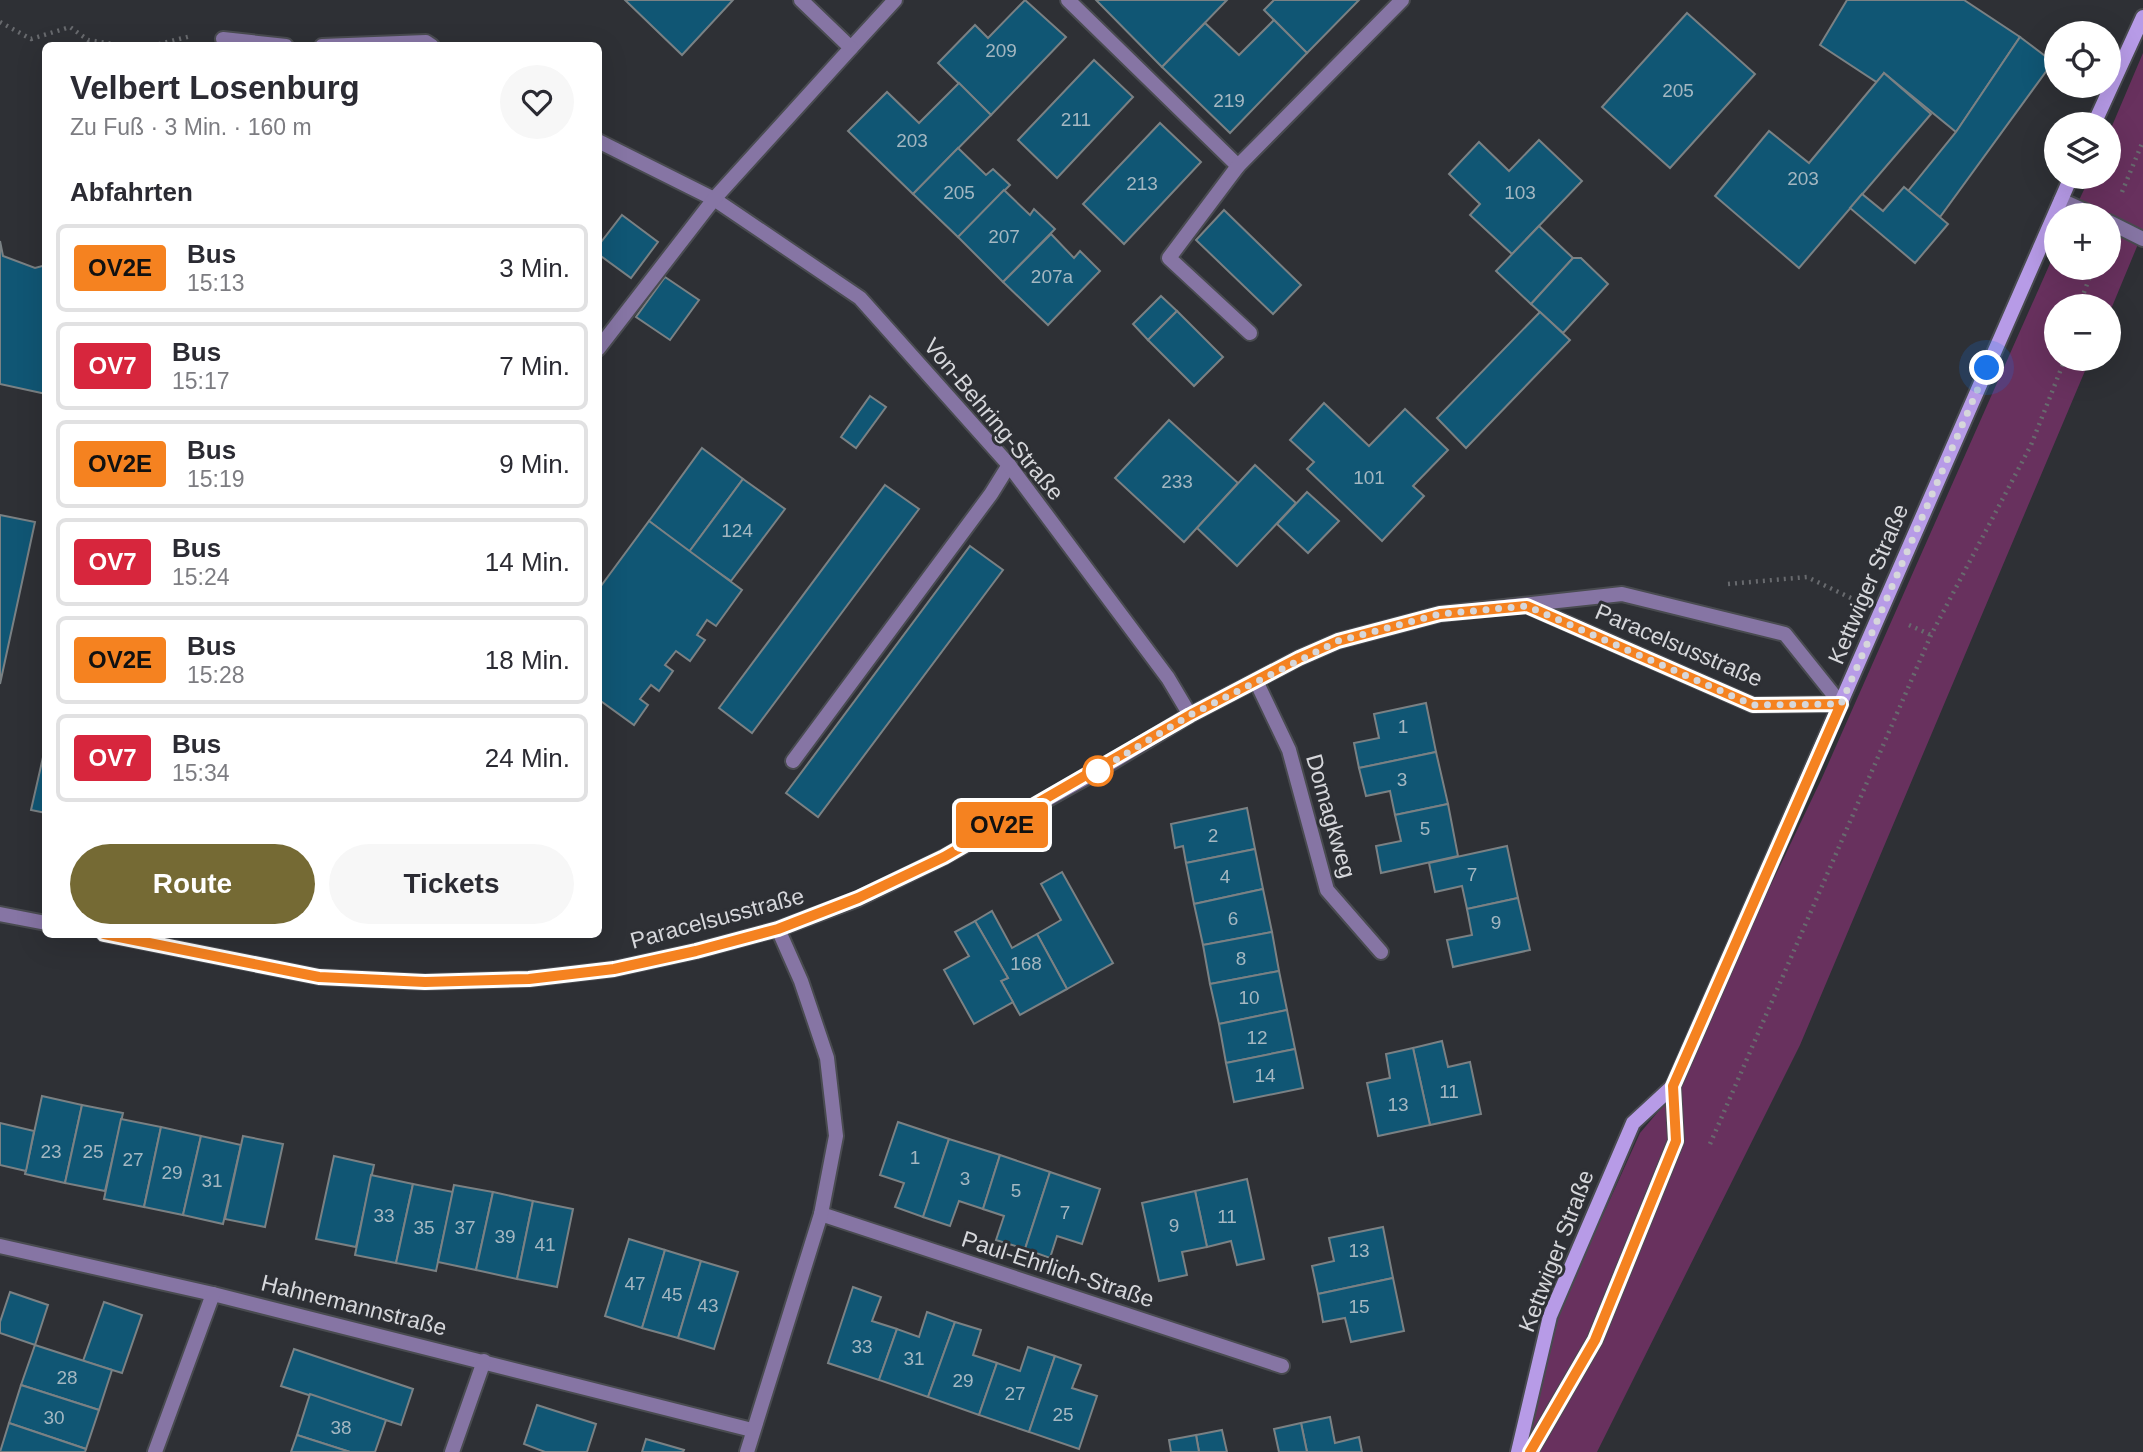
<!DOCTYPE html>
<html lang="de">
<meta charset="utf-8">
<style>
:root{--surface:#fff;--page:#f7f7f7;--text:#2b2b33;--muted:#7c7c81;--line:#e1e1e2;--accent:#756a34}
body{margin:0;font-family:Helvetica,sans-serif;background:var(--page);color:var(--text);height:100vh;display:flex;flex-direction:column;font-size:26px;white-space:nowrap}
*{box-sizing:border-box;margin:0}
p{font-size:23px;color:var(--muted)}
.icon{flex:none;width:38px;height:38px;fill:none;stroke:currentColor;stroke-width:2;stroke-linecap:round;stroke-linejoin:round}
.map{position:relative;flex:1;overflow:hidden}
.sheet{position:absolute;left:42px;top:42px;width:560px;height:896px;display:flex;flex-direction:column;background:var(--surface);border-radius:10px;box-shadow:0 7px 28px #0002}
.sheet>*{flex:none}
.badge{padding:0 14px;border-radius:5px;font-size:24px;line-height:46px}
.fabs{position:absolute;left:2044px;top:21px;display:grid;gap:14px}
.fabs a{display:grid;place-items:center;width:77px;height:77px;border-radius:50%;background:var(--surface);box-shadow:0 7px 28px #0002;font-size:35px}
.you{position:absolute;width:35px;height:35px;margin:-18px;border:5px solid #fff;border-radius:50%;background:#1a73e8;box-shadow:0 0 0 10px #1a73e833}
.map>.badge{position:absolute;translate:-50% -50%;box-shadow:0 0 0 4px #fff}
h2{padding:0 28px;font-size:26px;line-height:63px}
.round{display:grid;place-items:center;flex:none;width:74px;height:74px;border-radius:37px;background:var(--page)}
.head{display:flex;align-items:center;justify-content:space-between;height:119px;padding:0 28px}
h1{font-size:33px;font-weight:800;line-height:52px}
.action{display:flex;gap:14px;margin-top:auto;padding:14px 28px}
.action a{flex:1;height:80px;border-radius:42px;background:var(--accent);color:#fff;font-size:28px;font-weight:800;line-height:80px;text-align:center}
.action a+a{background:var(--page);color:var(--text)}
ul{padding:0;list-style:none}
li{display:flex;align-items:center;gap:21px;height:88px;margin:0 14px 10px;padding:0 14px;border:4px solid var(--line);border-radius:10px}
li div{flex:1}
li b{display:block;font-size:26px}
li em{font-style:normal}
li .badge{min-width:77px;font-weight:700;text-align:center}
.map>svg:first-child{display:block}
.green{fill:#68315e}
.building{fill:#105674;stroke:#7a8184;stroke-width:2}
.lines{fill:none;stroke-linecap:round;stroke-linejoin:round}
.lane-casing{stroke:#494b50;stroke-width:18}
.street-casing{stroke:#494b50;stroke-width:18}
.secondary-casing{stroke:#494b50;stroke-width:18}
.path{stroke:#686a6e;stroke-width:4.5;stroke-dasharray:2 5;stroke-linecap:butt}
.lane{stroke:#8675a4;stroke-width:14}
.street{stroke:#8675a4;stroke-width:14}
.secondary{stroke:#b79be7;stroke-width:14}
.line-casing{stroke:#fff;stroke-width:16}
.line{stroke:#f58220;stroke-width:10}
.walk{stroke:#d6d7db;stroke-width:7;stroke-dasharray:0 12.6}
.stop-dot{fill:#fff;stroke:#f58220;stroke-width:3.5}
.labels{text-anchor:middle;stroke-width:6;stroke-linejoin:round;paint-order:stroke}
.number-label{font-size:19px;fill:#a4b7c1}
.street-label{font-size:23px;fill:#d6d7db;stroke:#2e3035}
</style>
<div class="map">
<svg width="2143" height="1452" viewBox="0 0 2143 1452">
<rect width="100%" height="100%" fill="#2e3035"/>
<polygon class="green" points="2143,53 2143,232 2109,314 2109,306 2056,306 2056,359 2090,359 1800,1045 1597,1452 1531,1452 1529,1444 1556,1319 1640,1133 1668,1100 1821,780 2056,250 2056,268 2109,268 2109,215 2072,215 2090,177 2109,177 2109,133"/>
<g class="building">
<polygon points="625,0 733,0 682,55"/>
<polygon points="1025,0 1066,37 991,115 938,63 975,25 988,38"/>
<polygon points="1096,0 1227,0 1162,67"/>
<polygon points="1274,0 1359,0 1307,53 1264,10"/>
<polygon points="1847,0 1964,0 2020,37 1956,132 1884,73 1878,83 1820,45"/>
<polygon points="1687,13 1755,74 1670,168 1602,107"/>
<polygon points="1274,20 1307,53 1230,133 1162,67 1205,23 1239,55"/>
<polygon points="2020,37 2053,62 1940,217 1908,191 1956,132"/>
<polygon points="1094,60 1133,97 1057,178 1018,140"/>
<polygon points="1884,73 1931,114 1799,268 1715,196 1769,131 1809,163"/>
<polygon points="959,83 991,115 913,194 848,131 887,92 919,123"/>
<polygon points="1160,123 1201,162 1124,244 1083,204"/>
<polygon points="1539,140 1582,181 1512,254 1470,215 1480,204 1449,174 1479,142 1509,171"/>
<polygon points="958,148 986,175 993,169 1010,185 958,237 913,194"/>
<polygon points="1904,187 1948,224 1915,263 1850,208 1862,194 1883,211"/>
<polygon points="1004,190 1030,215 1034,209 1055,229 1003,282 958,237"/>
<polygon points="1224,210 1301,285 1273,314 1196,240"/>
<polygon points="622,215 658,242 631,278 598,254 598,246"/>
<polygon points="1539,226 1573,258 1531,304 1496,271"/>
<polygon points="1051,234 1074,258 1080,251 1100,271 1048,325 1003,282"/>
<polygon points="0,241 3,256 35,268 46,265 46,394 0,384"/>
<polygon points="1573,258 1581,258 1608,284 1563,333 1531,304"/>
<polygon points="665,277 699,300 670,340 636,317"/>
<polygon points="1161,296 1177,311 1148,340 1133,324"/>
<polygon points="1177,311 1223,357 1194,386 1148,340"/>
<polygon points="1540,312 1570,340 1466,448 1437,418"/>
<polygon points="870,396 886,407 856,448 841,437"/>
<polygon points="1324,403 1369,446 1405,409 1448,450 1413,486 1424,496 1382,541 1307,469 1314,462 1290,440"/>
<polygon points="1169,420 1238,483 1184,542 1115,478"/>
<polygon points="702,448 743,479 689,552 649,521"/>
<polygon points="1255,465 1296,503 1237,566 1197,528"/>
<polygon points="743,479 785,509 731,581 689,552"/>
<polygon points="885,485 919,509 752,733 719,708"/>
<polygon points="1307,492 1339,521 1308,553 1277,524"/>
<polygon points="0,515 35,522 0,684"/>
<polygon points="649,521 742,590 716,626 707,620 697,635 705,640 690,661 676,651 665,665 673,671 659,691 651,685 640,699 648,705 634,725 598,699 598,590"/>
<polygon points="970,546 1003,570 818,817 786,793"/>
<polygon points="1426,703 1436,752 1359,768 1354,743 1379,738 1374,714"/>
<polygon points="46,744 46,813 31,810"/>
<polygon points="1436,752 1448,804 1395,815 1390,791 1366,796 1359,768"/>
<polygon points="1448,804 1458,856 1381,873 1376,846 1401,841 1395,815"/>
<polygon points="1247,808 1255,849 1186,863 1183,846 1175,848 1171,824"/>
<polygon points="1507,846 1518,898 1467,909 1462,886 1435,892 1429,863"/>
<polygon points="1255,849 1263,889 1194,904 1186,863"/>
<polygon points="1062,872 1113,963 1067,989 1037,934 1061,920 1041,884"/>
<polygon points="1263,889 1272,932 1203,945 1194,904"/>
<polygon points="1518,898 1530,950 1453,967 1447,940 1472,935 1467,909"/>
<polygon points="992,911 1012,948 1037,934 1067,989 1020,1015 1001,981 1008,978 975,921"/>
<polygon points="975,921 1008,978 1001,981 1013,1002 974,1024 944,970 969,956 955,932"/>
<polygon points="1272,932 1279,971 1210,984 1203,945"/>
<polygon points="1279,971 1287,1010 1219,1024 1210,984"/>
<polygon points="1287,1010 1295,1049 1226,1063 1219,1024"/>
<polygon points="1442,1041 1448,1067 1470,1062 1481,1114 1430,1125 1413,1048"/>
<polygon points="1413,1048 1430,1125 1378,1136 1367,1083 1390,1078 1386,1054"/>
<polygon points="1295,1049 1303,1088 1234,1102 1226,1063"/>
<polygon points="42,1096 82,1105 65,1183 25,1174"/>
<polygon points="82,1105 123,1113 105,1191 65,1183"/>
<polygon points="121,1119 161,1127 144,1207 104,1199"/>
<polygon points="898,1122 949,1139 923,1217 895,1207 904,1183 880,1175"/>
<polygon points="0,1123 34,1131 26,1171 0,1165"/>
<polygon points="161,1127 201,1136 183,1215 144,1207"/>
<polygon points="201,1136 241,1145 223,1224 183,1215"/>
<polygon points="243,1136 283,1144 265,1227 225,1219"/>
<polygon points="949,1139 1000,1155 983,1209 959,1201 950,1226 923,1217"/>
<polygon points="1000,1155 1050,1172 1025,1249 996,1240 1004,1216 983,1209"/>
<polygon points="334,1156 374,1165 356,1247 316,1239"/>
<polygon points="1050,1172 1100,1189 1082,1244 1057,1236 1050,1258 1025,1249"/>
<polygon points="371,1175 413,1184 396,1263 355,1255"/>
<polygon points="1247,1179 1264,1259 1237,1265 1231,1241 1207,1247 1195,1191"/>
<polygon points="413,1184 453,1192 436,1271 396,1263"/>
<polygon points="454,1185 493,1192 476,1270 438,1262"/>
<polygon points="1195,1191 1207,1247 1182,1252 1187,1275 1159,1281 1142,1203"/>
<polygon points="493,1192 533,1201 517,1279 476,1270"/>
<polygon points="533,1201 573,1209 557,1287 517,1279"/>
<polygon points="1383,1227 1393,1278 1318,1294 1312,1266 1334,1261 1329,1238"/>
<polygon points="629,1239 665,1250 642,1328 605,1316"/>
<polygon points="665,1250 701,1261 678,1338 642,1328"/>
<polygon points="701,1261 738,1272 714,1349 678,1338"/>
<polygon points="1393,1278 1404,1331 1351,1342 1345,1318 1323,1322 1318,1294"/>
<polygon points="853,1287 881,1297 872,1321 897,1329 879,1380 828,1363"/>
<polygon points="10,1292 48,1305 35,1345 0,1333 0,1322"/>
<polygon points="104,1302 142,1315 122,1373 83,1361"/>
<polygon points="927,1312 955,1322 928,1397 879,1380 897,1329 919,1337"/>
<polygon points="955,1322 981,1330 973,1355 997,1363 979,1415 928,1397"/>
<polygon points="35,1345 112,1370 99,1410 21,1385"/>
<polygon points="1028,1347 1055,1356 1029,1432 979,1415 997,1363 1020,1371"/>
<polygon points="294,1349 413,1389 401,1425 281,1386"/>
<polygon points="1055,1356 1081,1365 1072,1388 1097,1396 1079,1449 1029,1432"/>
<polygon points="21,1385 99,1410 86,1449 9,1423"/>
<polygon points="310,1394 386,1420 375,1452 350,1452 297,1435"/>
<polygon points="537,1405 596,1424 587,1452 545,1452 524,1444"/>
<polygon points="1330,1417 1335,1443 1359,1437 1362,1452 1307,1452 1301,1423"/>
<polygon points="9,1423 86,1449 85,1452 0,1452"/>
<polygon points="1301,1423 1307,1452 1279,1452 1274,1429"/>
<polygon points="1222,1430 1227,1452 1199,1452 1196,1435"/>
<polygon points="297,1435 350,1452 291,1452"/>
<polygon points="1196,1435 1199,1452 1171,1452 1169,1440"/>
<polygon points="646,1439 684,1450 683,1452 642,1452"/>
</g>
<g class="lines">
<g class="lane-casing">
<g id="lane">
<polyline points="223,39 286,46"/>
<polyline points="322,46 426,42 432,46"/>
<polyline points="2061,200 2094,215"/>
<polyline points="2109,222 2143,239"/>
<polyline points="793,761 991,494 1009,465"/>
</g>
</g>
<g class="street-casing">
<g id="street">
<polyline points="1068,0 1238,166"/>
<polyline points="851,48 895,0"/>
<polyline points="598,141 714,199 860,298 1009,465 1168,678 1190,715"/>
<polyline points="1250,333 1169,258 1238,166 1402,0"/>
<polyline points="598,349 714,199 851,48 801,0"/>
<polyline points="1528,606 1753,705 1841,704"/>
<polyline points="1256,681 1289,750 1327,890 1381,952"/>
<polyline points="0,914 46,923"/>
<polyline points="104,934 319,977 424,982 529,979 614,969 696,951 778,929 858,899 944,857 1091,775 1190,715 1299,658 1338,641 1440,614 1622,594 1785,634 1841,704"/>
<polyline points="821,1214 1282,1366"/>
<polyline points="0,1246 213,1294 752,1430"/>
<polyline points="155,1452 213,1294"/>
<polyline points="452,1452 484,1361"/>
<polyline points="747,1452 821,1214 836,1136 827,1058 801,981 778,929"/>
</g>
</g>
<g class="secondary-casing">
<g id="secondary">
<polyline points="2094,124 2143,17"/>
<polyline points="1518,1452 1550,1316 1633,1123 1673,1086 2071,177"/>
<polyline points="1530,1452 1595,1340 1676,1141 1673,1086"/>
</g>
</g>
<g class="path">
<polyline points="0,22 31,39 70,27 88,40 125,46"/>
<polyline points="152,46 191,36"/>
<polyline points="2122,192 2143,141"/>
<polyline points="2079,306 2093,268"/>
<polyline points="1728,584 1807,577 1851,598"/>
<polyline points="1909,625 1931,635"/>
<polyline points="1710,1144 1931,635 2031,445 2065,359"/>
</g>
<use href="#lane" class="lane"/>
<use href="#street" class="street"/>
<use href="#secondary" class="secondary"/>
</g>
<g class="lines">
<g class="line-casing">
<polyline id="line" points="104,934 319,977 425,982 529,979 614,969 696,951 778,929 858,898 944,857 1190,715 1299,658 1338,641 1440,614 1527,606 1753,705 1841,704 1673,1086 1676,1141 1595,1340 1530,1452"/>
</g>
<use href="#line" class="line"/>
<polyline class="walk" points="1098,771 1091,775 1190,715 1338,641 1440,614 1527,606 1753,705 1841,704 1987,368"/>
</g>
<circle class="stop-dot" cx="1098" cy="771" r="14"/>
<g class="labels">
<g class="number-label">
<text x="1001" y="57">209</text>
<text x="1678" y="97">205</text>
<text x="1229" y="107">219</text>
<text x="1076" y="126">211</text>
<text x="912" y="147">203</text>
<text x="1803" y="185">203</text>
<text x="1142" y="190">213</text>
<text x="959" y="199">205</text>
<text x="1520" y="199">103</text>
<text x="1004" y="243">207</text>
<text x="1052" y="283">207a</text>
<text x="1369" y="484">101</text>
<text x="1177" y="488">233</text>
<text x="737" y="537">124</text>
<text x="1403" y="733">1</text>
<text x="1402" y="786">3</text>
<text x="1425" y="835">5</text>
<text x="1213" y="842">2</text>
<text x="1472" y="881">7</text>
<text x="1225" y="883">4</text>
<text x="1233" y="925">6</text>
<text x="1496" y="929">9</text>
<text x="1241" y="965">8</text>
<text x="1026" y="970">168</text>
<text x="1249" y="1004">10</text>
<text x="1257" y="1044">12</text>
<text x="1265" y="1082">14</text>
<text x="1449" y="1098">11</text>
<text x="1398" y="1111">13</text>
<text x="51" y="1158">23</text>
<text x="93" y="1158">25</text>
<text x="915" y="1164">1</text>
<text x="133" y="1166">27</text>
<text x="172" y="1179">29</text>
<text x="965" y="1185">3</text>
<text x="212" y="1187">31</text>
<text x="1016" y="1197">5</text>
<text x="1065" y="1219">7</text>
<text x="384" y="1222">33</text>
<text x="1227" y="1223">11</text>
<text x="1174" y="1232">9</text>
<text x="424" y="1234">35</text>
<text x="465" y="1234">37</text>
<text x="505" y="1243">39</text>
<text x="545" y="1251">41</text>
<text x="1359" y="1257">13</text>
<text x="635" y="1290">47</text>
<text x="672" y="1301">45</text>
<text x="708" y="1312">43</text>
<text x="1359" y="1313">15</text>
<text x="862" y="1353">33</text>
<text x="914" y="1365">31</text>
<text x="67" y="1384">28</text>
<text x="963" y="1387">29</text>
<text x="1015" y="1400">27</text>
<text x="1063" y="1421">25</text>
<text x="54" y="1424">30</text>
<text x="341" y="1434">38</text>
</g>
<g class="street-label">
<text transform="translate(994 419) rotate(50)" y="8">Von-Behring-Straße</text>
<text transform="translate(1868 584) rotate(-67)" y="8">Kettwiger Straße</text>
<text transform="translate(1679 645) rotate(23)" y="8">Paracelsusstraße</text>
<text transform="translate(1331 816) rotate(74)" y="8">Domagkweg</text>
<text transform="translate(717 918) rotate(-15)" y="8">Paracelsusstraße</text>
<text transform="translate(1556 1251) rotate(-69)" y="8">Kettwiger Straße</text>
<text transform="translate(1058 1269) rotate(18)" y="8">Paul-Ehrlich-Straße</text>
<text transform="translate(354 1305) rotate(14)" y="8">Hahnemannstraße</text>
</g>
</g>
</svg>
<div class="fabs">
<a><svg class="icon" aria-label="locate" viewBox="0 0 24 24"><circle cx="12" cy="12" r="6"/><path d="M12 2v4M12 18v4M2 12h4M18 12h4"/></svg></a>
<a><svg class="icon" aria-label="layers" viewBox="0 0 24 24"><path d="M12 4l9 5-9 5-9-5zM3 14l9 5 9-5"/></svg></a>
<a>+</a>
<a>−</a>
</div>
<div class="you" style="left:1987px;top:368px"></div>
<b class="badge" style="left:1002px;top:825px;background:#f58220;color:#111">OV2E</b>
<section class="sheet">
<div class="head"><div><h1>Velbert Losenburg</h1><p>Zu Fuß · 3 Min. · 160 m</p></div><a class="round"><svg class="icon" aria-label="heart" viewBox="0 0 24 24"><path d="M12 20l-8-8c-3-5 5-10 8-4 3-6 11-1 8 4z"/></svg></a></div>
<h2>Abfahrten</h2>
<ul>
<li><span class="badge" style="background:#f58220;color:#111">OV2E</span><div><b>Bus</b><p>15:13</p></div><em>3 Min.</em></li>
<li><span class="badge" style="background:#d7263d;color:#fff">OV7</span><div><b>Bus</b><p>15:17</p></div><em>7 Min.</em></li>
<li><span class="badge" style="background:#f58220;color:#111">OV2E</span><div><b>Bus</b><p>15:19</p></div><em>9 Min.</em></li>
<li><span class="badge" style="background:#d7263d;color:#fff">OV7</span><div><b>Bus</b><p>15:24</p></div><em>14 Min.</em></li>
<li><span class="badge" style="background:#f58220;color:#111">OV2E</span><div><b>Bus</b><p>15:28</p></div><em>18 Min.</em></li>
<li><span class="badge" style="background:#d7263d;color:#fff">OV7</span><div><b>Bus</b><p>15:34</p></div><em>24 Min.</em></li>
</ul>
<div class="action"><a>Route</a><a>Tickets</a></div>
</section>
</div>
